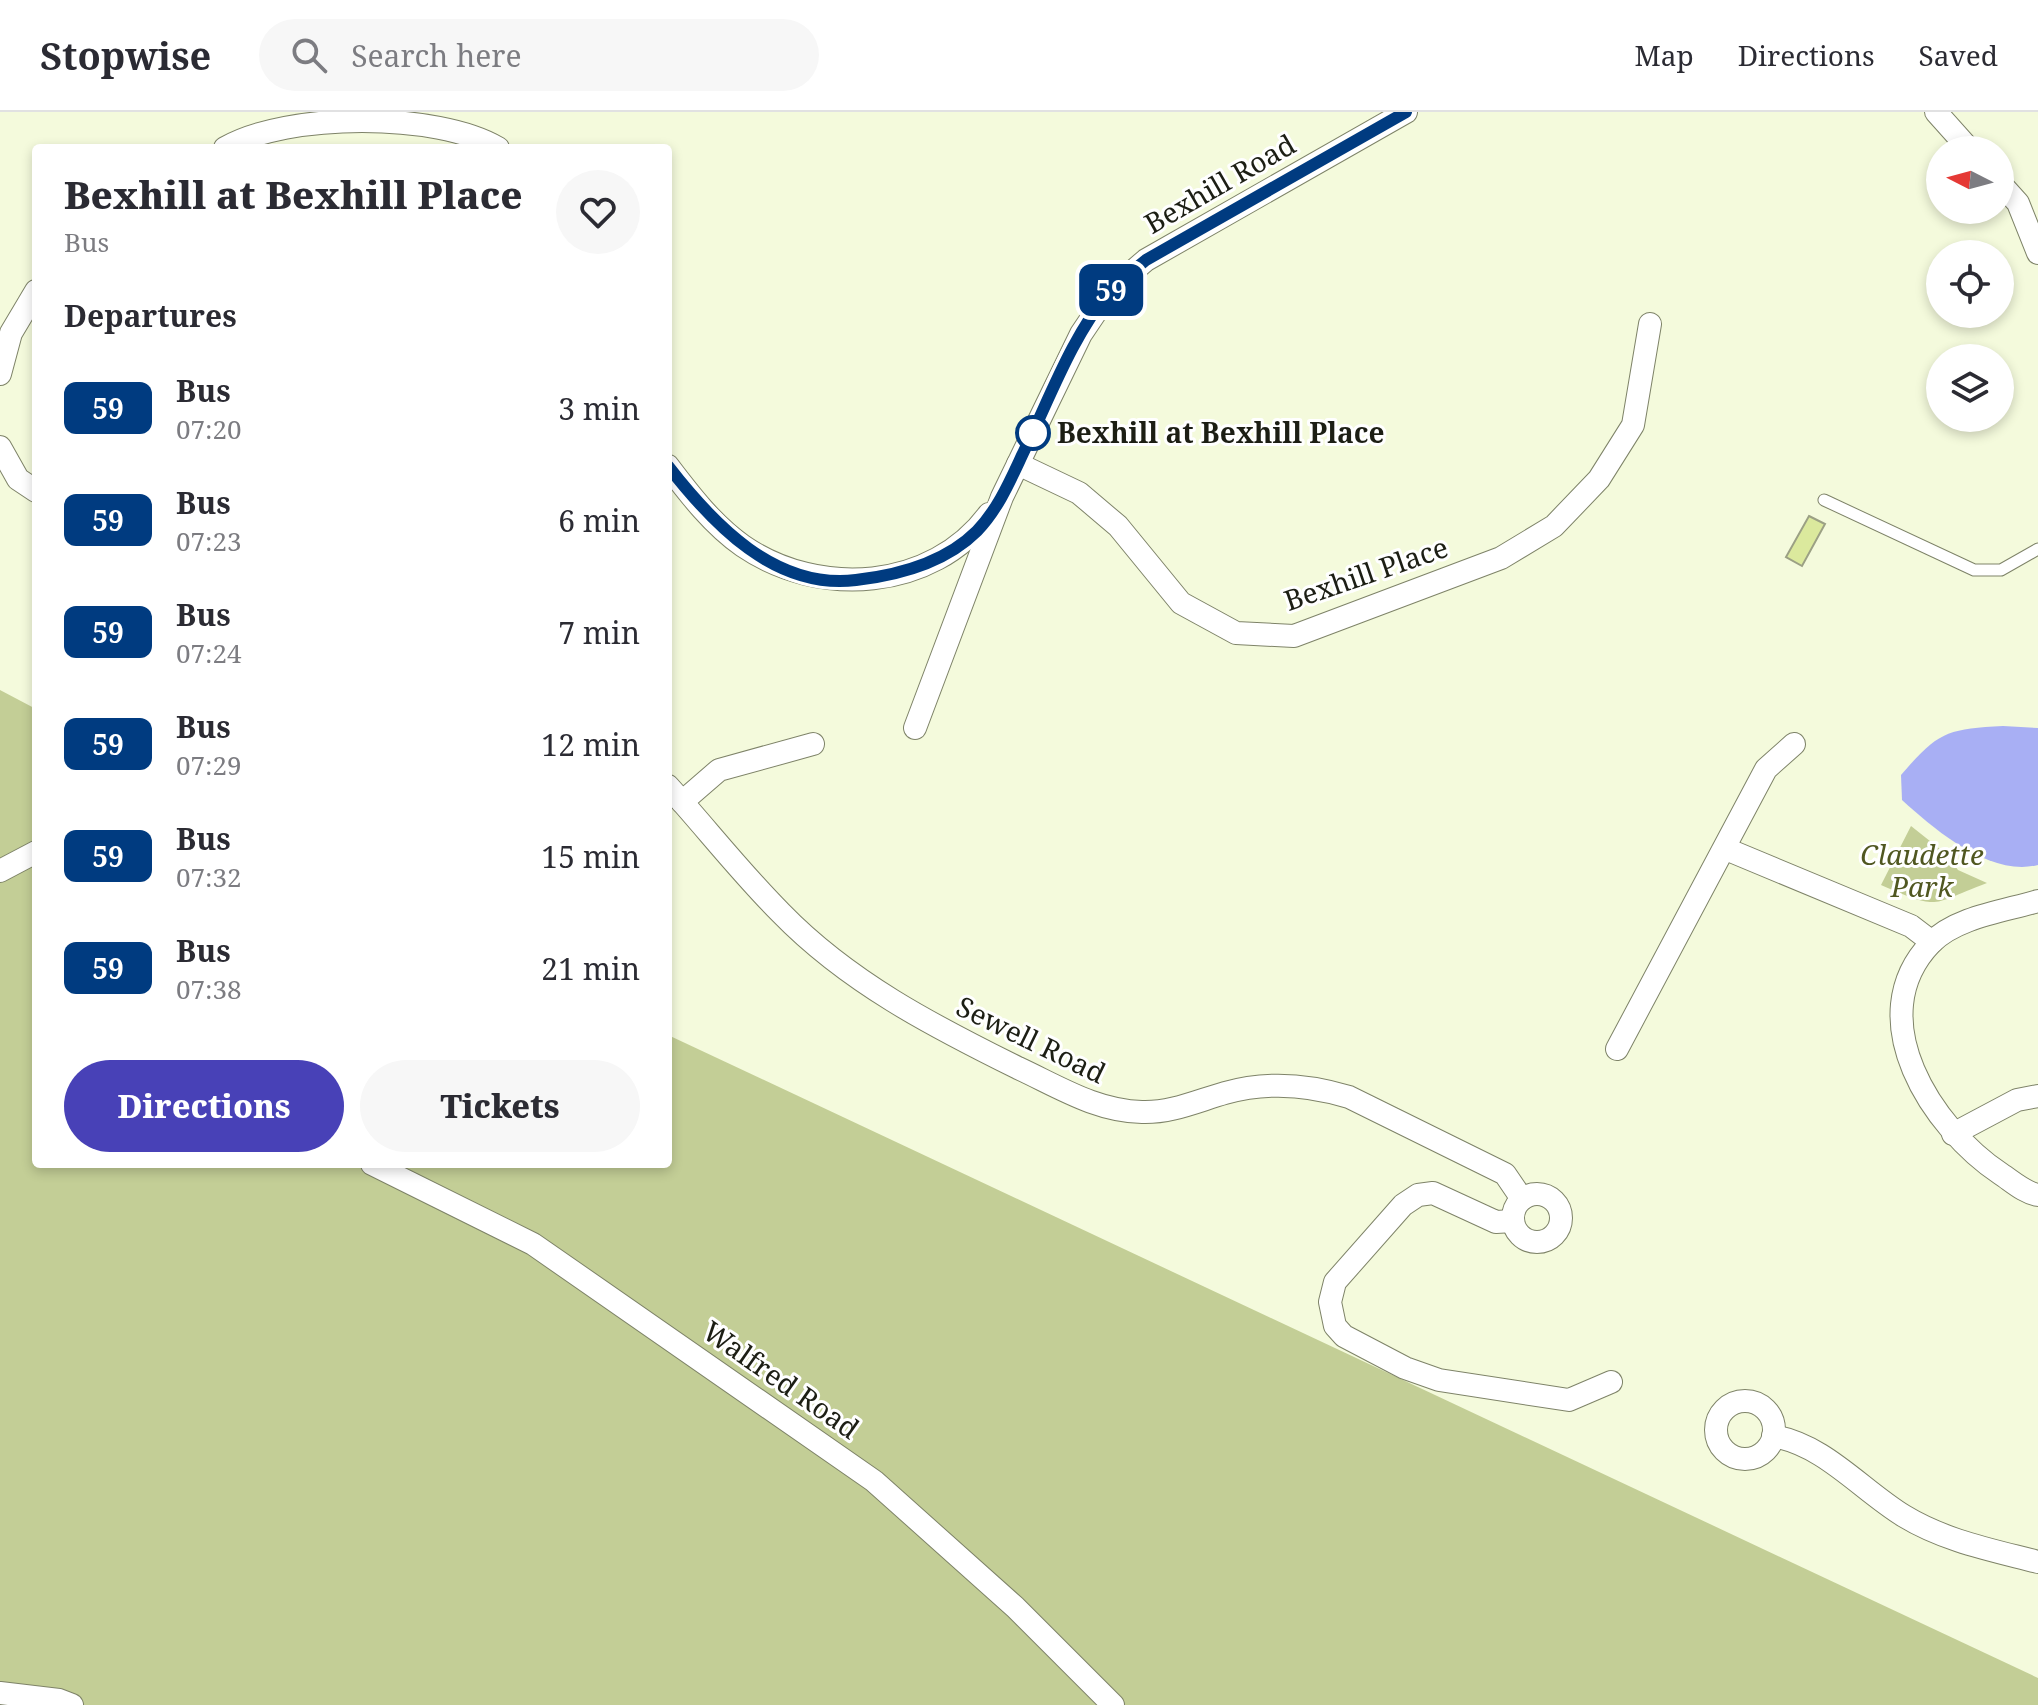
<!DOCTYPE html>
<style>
:root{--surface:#fff;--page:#f7f7f7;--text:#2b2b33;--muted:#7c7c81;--line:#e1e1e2;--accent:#4841b7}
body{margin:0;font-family:"Noto Serif",serif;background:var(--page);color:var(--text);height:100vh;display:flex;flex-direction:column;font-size:30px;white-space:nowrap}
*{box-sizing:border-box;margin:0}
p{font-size:26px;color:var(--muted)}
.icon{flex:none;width:44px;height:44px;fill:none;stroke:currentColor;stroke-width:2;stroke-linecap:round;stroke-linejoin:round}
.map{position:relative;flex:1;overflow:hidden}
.side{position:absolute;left:32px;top:32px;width:640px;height:1024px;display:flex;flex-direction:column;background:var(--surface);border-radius:8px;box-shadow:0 4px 12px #0003}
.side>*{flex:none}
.badge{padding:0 16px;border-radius:12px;font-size:28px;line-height:52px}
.needle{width:52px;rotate:276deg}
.tools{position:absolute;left:1926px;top:24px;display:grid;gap:16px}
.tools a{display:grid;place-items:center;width:88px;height:88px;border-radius:50%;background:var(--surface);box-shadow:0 4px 12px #0003;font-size:40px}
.map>.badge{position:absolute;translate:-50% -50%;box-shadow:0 0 0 4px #fff}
h2{padding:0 32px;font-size:30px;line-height:72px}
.round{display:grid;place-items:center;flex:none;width:84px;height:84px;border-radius:42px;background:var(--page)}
.head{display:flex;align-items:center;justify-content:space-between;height:136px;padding:0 32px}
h1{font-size:38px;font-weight:800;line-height:60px}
.action{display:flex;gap:16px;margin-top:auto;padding:16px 32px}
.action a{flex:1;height:92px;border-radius:48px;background:var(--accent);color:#fff;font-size:32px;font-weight:800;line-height:92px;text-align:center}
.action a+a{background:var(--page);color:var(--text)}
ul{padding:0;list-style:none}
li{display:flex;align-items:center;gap:24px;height:112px;padding:0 32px}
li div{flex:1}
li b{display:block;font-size:30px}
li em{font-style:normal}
li .badge{min-width:88px;font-weight:700;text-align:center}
header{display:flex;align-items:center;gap:48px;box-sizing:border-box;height:112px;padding:0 40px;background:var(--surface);border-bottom:2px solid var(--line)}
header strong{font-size:38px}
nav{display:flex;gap:44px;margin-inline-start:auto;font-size:28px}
.search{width:560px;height:72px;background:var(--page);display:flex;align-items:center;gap:20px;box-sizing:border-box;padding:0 28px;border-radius:44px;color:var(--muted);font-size:30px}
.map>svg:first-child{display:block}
.green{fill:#c3ce96}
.water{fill:#a8aff4}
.building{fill:#dbe99d;stroke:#9ba084;stroke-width:2}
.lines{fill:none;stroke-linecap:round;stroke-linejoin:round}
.lane-casing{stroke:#7e8368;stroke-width:13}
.street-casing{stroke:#7e8368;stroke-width:24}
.lane{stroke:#fff;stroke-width:11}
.street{stroke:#fff;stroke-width:22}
.line-casing{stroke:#fff;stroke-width:18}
.line{stroke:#003b80;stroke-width:12}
.stop-dot{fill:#fff;stroke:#003b80;stroke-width:4}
.labels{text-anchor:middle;stroke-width:6;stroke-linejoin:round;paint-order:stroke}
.street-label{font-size:28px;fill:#1c1e14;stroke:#fff}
.stop-label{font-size:28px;font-weight:bold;fill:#1c1e14;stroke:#fff;text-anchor:start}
.park-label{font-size:28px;font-style:italic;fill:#505721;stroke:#fff}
</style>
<header>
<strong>Stopwise</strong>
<div class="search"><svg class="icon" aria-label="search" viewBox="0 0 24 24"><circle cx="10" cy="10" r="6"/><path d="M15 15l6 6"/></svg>Search here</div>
<nav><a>Map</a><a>Directions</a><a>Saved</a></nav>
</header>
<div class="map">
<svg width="2038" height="1593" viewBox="0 0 2038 1593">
<rect width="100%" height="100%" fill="#f4fadc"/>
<g class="green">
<polygon points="0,578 36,597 36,1052 668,1052 668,923 2038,1566 2038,1593 0,1593"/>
<path d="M1911,714l34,27 13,17 29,13c-59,22 -45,28 -106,2z"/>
</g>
<path class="water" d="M2003,614l35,2v137c-48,12 -103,-35 -136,-65l-1,-25c37,-43 45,-46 102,-49z"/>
<polygon class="building" points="1809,404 1825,412 1802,454 1786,445"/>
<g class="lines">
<g class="lane-casing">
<polyline id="lane" points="1824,388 1974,458 2001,458 2038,437"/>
</g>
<g class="street-casing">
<g id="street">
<polyline points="1936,0 1970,38"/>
<path d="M225,36c63,-36 212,-36 273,0"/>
<polyline points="2000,71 2018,91 2038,141"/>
<polyline points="0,262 11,221 36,179"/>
<polyline points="0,335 18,367 36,379"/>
<polyline points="1018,352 1079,381 1118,414 1181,491 1236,521 1294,524 1501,446 1554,414 1599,367 1633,313 1650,212"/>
<path d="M668,354c22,29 45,59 75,80 76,52 189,45 246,-32"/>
<polyline points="915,616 1002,385 1081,222 1110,179 1146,148 1406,0"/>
<path d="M668,674c38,42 73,87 113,127 67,69 152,113 237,155 41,19 78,43 124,44 29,1 55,-11 83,-19 42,-12 82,-9 124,4l156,77 17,25"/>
<polyline points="682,690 719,658 813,632"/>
<polyline points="1726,737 1911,814 1932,830"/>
<polyline points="0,759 36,740"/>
<path d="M2038,789c-33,10 -82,16 -107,42 -72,75 2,186 70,231 12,8 24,19 37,21"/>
<polyline points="1617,937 1766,657 1794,632"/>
<polyline points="1953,1022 2017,988 2038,984"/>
<polyline points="372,1052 533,1132 874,1369 1015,1495 1113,1593"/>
<circle cx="1537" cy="1106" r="24"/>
<polyline points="1513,1109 1496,1110 1433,1081 1418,1083 1403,1093 1335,1170 1330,1190 1335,1214 1344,1224 1405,1256 1439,1268 1569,1288 1611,1270"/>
<circle cx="1745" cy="1318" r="29"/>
<path d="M1773,1324c52,9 87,53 131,80 41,25 88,34 134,46"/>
<polyline points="0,1581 59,1588 72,1593"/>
</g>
</g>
<use href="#lane" class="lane"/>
<use href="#street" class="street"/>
</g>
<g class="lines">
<g class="line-casing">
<path id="line" d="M668,354c45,58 107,124 188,114 44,-5 89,-17 121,-49 23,-24 35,-55 49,-84 25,-52 46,-110 83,-155 10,-12 25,-22 37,-32l260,-148"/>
</g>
<use href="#line" class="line"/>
</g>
<circle class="stop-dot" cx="1033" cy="321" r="16"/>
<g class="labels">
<g class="street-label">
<text transform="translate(1220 72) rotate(-30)" y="10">Bexhill Road</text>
<text transform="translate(1366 462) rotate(-19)" y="10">Bexhill Place</text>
<text transform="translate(1031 928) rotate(26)" y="10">Sewell Road</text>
<text transform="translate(781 1268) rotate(35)" y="10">Walfred Road</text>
</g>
<g class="stop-label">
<text x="1057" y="331">Bexhill at Bexhill Place</text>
</g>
<g class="park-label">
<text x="1922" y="753">Claudette<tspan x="1922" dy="32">Park</tspan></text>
</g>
</g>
</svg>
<div class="tools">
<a><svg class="needle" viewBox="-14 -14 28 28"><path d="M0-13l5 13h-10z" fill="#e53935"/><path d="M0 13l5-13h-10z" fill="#7c7c81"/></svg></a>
<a><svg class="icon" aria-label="locate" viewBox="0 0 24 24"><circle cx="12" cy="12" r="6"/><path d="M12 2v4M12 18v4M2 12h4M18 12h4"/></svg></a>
<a><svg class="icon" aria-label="layers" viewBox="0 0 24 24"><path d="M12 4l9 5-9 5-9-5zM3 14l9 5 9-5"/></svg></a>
</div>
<b class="badge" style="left:1111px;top:178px;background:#003b80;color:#fff">59</b>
<section class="side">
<div class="head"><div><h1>Bexhill at Bexhill Place</h1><p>Bus</p></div><a class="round"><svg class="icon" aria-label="heart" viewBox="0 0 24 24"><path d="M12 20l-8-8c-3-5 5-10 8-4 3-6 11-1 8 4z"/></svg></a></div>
<h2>Departures</h2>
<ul>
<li><span class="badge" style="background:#003b80;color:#fff">59</span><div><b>Bus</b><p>07:20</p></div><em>3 min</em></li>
<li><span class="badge" style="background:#003b80;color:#fff">59</span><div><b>Bus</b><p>07:23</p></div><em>6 min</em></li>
<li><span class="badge" style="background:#003b80;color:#fff">59</span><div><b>Bus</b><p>07:24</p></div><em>7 min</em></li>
<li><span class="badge" style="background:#003b80;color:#fff">59</span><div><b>Bus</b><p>07:29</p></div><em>12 min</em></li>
<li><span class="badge" style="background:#003b80;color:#fff">59</span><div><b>Bus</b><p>07:32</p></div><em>15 min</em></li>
<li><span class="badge" style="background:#003b80;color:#fff">59</span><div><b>Bus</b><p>07:38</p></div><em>21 min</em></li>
</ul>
<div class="action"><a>Directions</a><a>Tickets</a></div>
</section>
</div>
